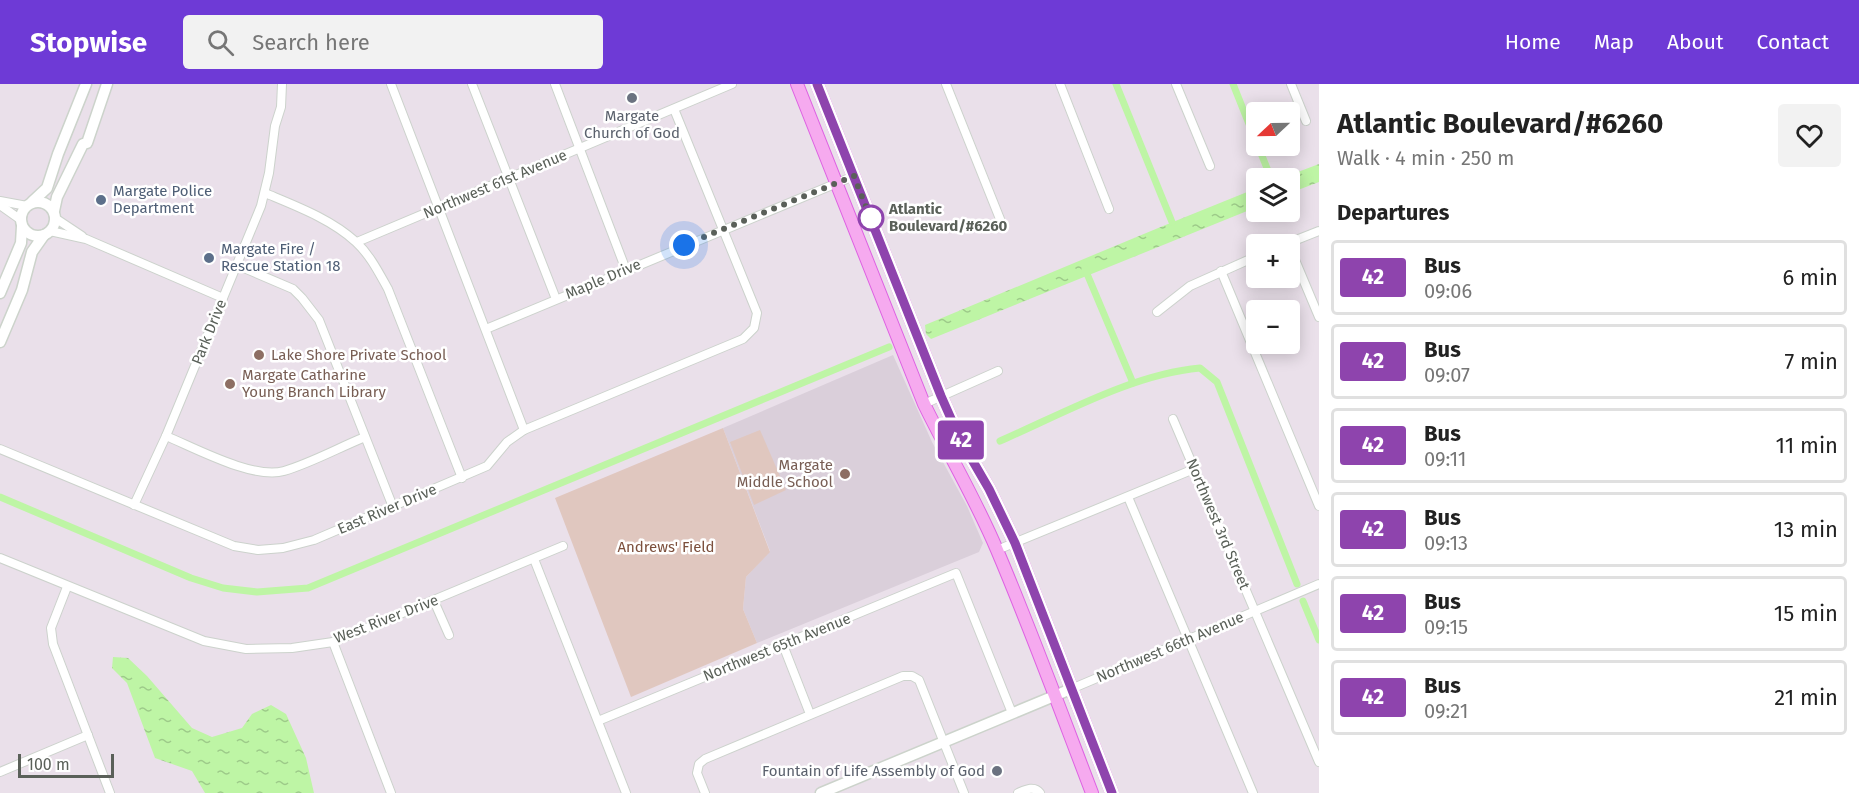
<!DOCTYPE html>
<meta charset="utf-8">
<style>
:root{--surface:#fff;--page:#f2f2f2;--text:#222;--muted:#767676;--line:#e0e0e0;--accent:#6e3ad6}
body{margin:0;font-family:"Fira Sans",sans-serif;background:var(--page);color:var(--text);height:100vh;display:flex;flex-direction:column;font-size:22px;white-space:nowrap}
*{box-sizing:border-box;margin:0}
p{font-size:20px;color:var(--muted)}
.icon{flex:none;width:33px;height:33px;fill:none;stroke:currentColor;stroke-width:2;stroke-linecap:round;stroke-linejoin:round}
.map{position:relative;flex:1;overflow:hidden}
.panel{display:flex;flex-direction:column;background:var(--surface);width:540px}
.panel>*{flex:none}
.badge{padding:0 12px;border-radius:4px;font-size:21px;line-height:39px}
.needle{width:39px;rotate:248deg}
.buttons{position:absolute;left:1246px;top:18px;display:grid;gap:12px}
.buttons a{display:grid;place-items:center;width:54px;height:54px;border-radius:6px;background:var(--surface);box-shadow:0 3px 15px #0003;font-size:30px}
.scale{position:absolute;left:18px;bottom:15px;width:96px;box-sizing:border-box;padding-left:6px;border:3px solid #5a6059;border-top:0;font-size:16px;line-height:21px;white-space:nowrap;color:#5a6059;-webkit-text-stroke:4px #fff;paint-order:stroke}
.you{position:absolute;width:30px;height:30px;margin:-15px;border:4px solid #fff;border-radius:50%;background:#1a73e8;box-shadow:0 0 0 9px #1a73e833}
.map>.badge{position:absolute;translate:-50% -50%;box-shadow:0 0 0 3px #fff}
h2{padding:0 18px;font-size:22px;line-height:54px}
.round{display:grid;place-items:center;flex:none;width:63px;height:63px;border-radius:6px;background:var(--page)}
.overview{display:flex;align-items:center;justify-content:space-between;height:102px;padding:0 18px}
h1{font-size:28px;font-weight:700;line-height:45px}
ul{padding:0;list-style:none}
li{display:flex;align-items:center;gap:18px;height:75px;margin:0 12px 9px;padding:0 6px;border:3px solid var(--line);border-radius:6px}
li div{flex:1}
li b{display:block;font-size:22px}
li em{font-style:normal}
li .badge{min-width:66px;font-weight:700;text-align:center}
header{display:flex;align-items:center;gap:36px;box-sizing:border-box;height:84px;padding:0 30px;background:var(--accent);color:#fff}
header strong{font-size:28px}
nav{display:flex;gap:33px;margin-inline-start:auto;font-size:21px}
.search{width:420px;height:54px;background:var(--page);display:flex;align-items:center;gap:15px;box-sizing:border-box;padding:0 21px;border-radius:6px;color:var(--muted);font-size:22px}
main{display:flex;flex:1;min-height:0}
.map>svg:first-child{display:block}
.education{fill:#dacfda}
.park{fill:#e0c7bf}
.water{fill:url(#water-ripples)}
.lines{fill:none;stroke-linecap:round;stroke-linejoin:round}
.canal{stroke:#bef5a5;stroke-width:7}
.street-casing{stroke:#ccd2cc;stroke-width:10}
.secondary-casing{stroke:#ccd3cb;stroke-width:13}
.primary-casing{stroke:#de62e2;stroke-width:14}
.street{stroke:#fff;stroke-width:8}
.secondary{stroke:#fff;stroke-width:10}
.primary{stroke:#f6aaef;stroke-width:12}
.line-casing{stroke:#fff;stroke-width:14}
.line{stroke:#8e44ad;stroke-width:9}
.walk{stroke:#5a6059;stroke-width:6;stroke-dasharray:0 10.8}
.worship-dot{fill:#6b7280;stroke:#fff;stroke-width:2}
.service-dot{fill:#5c6f8a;stroke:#fff;stroke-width:2}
.stop-dot{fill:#fff;stroke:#8e44ad;stroke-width:3}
.education-dot{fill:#8d6e63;stroke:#fff;stroke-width:2}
.labels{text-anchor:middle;stroke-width:5;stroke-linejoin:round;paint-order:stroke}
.worship-label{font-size:15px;fill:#5b616d;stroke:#fff}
.street-label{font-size:15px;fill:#5a6059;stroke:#fff}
.service-label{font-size:15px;fill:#4e5e75;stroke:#fff;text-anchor:start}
.stop-label{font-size:15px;font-weight:bold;fill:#5a6059;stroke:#fff;text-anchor:start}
.education-label{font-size:15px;fill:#785e54;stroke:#fff;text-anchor:start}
.park-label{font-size:15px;fill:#7c4f3c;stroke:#fff}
</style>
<header>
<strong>Stopwise</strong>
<div class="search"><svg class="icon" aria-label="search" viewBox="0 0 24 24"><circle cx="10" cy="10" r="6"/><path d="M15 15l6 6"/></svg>Search here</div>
<nav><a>Home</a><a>Map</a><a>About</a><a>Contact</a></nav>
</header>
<main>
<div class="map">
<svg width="1319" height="709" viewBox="0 0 1319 709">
<defs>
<pattern id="water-ripples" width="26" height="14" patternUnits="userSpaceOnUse" patternTransform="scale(1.5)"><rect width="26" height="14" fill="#bef5a5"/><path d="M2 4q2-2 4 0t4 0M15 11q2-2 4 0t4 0" fill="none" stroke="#9dca89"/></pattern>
</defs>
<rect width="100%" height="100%" fill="#eae0ea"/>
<polygon class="education" points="893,271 932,358 967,422 983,459 979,468 757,559 743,525 746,493 770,467 723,344"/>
<g class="park">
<polygon points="723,344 770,468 746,493 743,525 757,559 631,613 555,414"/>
<polygon points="760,346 786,406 754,421 730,358"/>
</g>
<g class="water">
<polygon points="1319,80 1319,98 1290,109 1290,94 1282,94"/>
<polygon points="1257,104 1257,123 931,255 926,250 925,241 1163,142"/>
<polygon points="113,573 128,574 147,592 192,644 212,653 242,644 252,630 271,621 286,630 306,674 314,709 205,709 192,687 155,674 127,599 112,584"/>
</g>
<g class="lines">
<g class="canal">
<polyline points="1116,0 1172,138"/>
<polyline points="1233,0 1257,60"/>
<polyline points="1258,62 1271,94"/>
<polyline points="1085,185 1133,299"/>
<path d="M1000,357c62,-27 133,-67 200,-73l17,14 80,202"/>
<polyline points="0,413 191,494 223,504 257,508 308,504 889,263"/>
<polyline points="1303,517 1319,556"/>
</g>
<g class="street-casing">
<g id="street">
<polyline points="391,0 524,346"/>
<polyline points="472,0 556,215"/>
<polyline points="555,0 626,186"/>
<polyline points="946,0 1000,135"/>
<polyline points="1060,0 1109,125"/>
<polyline points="1176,0 1210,82"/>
<polyline points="1291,0 1306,37"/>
<path d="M265,109c31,13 66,26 91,49 14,13 23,31 32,47l74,189"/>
<polyline points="0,117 27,122"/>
<polyline points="0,121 21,136"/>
<polyline points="55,134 82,152"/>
<polyline points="50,147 86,155 223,214"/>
<polyline points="357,158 732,0"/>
<polyline points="1286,160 1319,147"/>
<polyline points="1290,164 1319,233"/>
<polyline points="237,181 293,205 302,214 319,236 393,423"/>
<polyline points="1221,187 1319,422"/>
<polyline points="1157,228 1190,202 1257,172"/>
<polyline points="486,245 854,92"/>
<polyline points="924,320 998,287"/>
<polyline points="1173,335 1319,678"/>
<path d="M166,352c29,12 88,44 118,35 27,-8 54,-23 81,-34"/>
<polyline points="0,365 234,462 258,466 283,464 314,456 487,382 507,358 524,346 743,255 754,244 757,229 674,25"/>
<polyline points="1128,413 1253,709"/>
<polyline points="134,421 166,352 261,122 269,89 275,42 281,23 282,0"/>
<polyline points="997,466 1194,385"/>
<polyline points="0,474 204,557 246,565 292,564 333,558 563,462"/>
<polyline points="534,475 626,709"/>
<polyline points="67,503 51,544 53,560 110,709"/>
<polyline points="434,517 449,551"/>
<polyline points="333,558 391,709"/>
<polyline points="783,561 810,630"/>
<polyline points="1071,605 1319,500"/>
<polyline points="598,637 956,489 1012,629"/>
<polyline points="0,688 88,651"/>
<polyline points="705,709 697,689 699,680 705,675 903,592 912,592 919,596 964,709"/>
<path d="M1018,709c7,-3 16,-8 22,0"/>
</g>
</g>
<g class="secondary-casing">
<g id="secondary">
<circle cx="38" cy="135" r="17"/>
<polyline points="32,118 47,104 58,70 86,0"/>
<polyline points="54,127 57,113 83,60 87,59 107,0"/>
<polyline points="0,209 21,159 22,142"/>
<polyline points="0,258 22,206 32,168 44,151"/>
<polyline points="821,709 1071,605"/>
</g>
</g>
<g class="primary-casing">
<g id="primary">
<path d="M797,0l127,320c24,49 52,96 73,146 34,80 64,162 95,243"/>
<polyline points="817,0 941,312 960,355 989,405 1015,459 1112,709"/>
</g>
</g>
<use href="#street" class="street"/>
<use href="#secondary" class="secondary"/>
<use href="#primary" class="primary"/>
</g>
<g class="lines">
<g class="line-casing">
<polyline id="line" points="817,0 941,312 960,355 989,405 1015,459 1112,709"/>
</g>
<use href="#line" class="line"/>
<polyline class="walk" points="684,161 854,92 873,141 871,134"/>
</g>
<g class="worship-dot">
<circle cx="632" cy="14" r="6"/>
<circle cx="997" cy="687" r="6"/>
</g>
<g class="service-dot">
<circle cx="101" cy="116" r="6"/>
<circle cx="209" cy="174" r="6"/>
</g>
<circle class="stop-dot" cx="871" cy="134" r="12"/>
<g class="education-dot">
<circle cx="259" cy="271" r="6"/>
<circle cx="230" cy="300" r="6"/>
<circle cx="845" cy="390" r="6"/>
</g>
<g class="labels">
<g class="worship-label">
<text x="632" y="37">Margate<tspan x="632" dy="17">Church of God</tspan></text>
<text x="985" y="692" text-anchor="end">Fountain of Life Assembly of God</text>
</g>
<g class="street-label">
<text transform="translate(495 100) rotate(-23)" y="5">Northwest 61st Avenue</text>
<text transform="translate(603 195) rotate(-23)" y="5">Maple Drive</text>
<text transform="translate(209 248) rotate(-68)" y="5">Park Drive</text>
<text transform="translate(387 425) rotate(-23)" y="5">East River Drive</text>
<text transform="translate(1218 440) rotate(67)" y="5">Northwest 3rd Street</text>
<text transform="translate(386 535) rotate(-21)" y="5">West River Drive</text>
<text transform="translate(777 563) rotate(-22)" y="5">Northwest 65th Avenue</text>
<text transform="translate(1170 563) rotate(-23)" y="5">Northwest 66th Avenue</text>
</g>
<g class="service-label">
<text x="113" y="112">Margate Police<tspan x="113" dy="17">Department</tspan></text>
<text x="221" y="170">Margate Fire /<tspan x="221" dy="17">Rescue Station 18</tspan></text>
</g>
<g class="stop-label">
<text x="889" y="130">Atlantic<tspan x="889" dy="17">Boulevard/#6260</tspan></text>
</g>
<g class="education-label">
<text x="271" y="276">Lake Shore Private School</text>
<text x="242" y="296">Margate Catharine<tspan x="242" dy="17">Young Branch Library</tspan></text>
<text x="833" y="386" text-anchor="end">Margate<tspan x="833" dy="17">Middle School</tspan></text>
</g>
<g class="park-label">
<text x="666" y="468">Andrews' Field</text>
</g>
</g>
</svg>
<div class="buttons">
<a><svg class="needle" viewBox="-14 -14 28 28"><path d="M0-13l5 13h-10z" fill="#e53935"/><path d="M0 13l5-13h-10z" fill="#767676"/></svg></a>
<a><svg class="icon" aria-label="layers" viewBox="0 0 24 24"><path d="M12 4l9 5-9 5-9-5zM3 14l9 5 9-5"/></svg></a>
<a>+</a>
<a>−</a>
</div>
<div class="scale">100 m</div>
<div class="you" style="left:684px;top:161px"></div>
<b class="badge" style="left:961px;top:356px;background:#8e44ad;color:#fff">42</b>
</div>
<section class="panel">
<div class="overview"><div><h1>Atlantic Boulevard/#6260</h1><p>Walk · 4 min · 250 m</p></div><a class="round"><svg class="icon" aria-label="heart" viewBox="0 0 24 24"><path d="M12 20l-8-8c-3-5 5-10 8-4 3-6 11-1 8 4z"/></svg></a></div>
<h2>Departures</h2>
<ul>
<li><span class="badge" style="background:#8e44ad;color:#fff">42</span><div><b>Bus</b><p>09:06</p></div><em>6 min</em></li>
<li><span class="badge" style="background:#8e44ad;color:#fff">42</span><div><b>Bus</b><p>09:07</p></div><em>7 min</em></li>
<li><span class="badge" style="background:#8e44ad;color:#fff">42</span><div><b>Bus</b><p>09:11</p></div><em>11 min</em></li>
<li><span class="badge" style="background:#8e44ad;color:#fff">42</span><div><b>Bus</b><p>09:13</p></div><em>13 min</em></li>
<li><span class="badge" style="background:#8e44ad;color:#fff">42</span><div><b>Bus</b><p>09:15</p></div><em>15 min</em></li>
<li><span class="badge" style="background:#8e44ad;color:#fff">42</span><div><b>Bus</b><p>09:21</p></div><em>21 min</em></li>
</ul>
</section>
</main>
